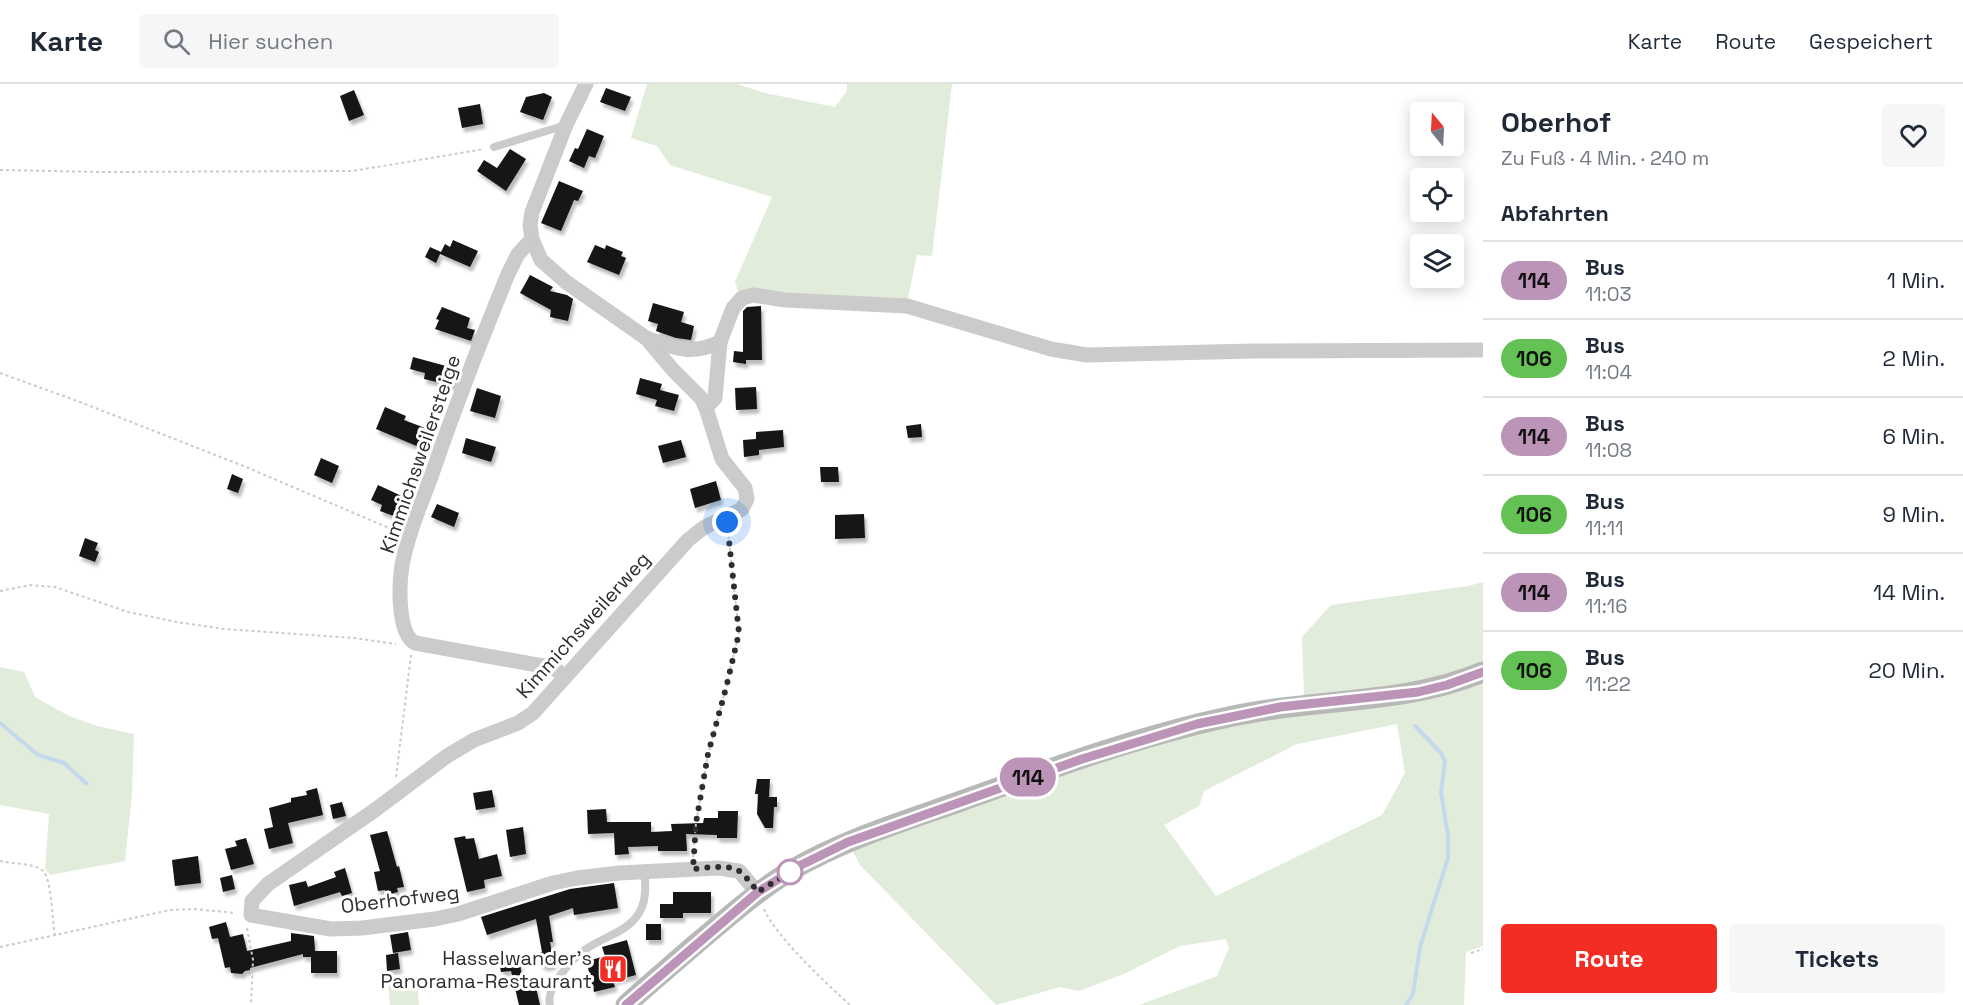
<!DOCTYPE html>
<html lang="de">
<meta charset="utf-8">
<style>
:root{--surface:#fff;--page:#f6f6f7;--text:#1f2937;--muted:#747a83;--line:#e0e1e3;--accent:#f12d24}
body{margin:0;font-family:"Space Grotesk",sans-serif;background:var(--page);color:var(--text);height:100vh;display:flex;flex-direction:column;font-size:22px;white-space:nowrap}
*{box-sizing:border-box;margin:0}
p{font-size:20px;color:var(--muted)}
.icon{flex:none;width:33px;height:33px;fill:none;stroke:currentColor;stroke-width:2;stroke-linecap:round;stroke-linejoin:round}
.map{position:relative;flex:1;overflow:hidden}
.details{display:flex;flex-direction:column;background:var(--surface);width:480px}
.details>*{flex:none}
.badge{padding:0 12px;border-radius:20px;font-size:21px;line-height:39px}
.needle{width:39px;rotate:342deg}
.controls{position:absolute;left:1410px;top:18px;display:grid;gap:12px}
.controls a{display:grid;place-items:center;width:54px;height:54px;border-radius:6px;background:var(--surface);box-shadow:0 3px 15px #0003;font-size:30px}
.you{position:absolute;width:30px;height:30px;margin:-15px;border:4px solid #fff;border-radius:50%;background:#1a73e8;box-shadow:0 0 0 9px #1a73e833}
.map>.badge{position:absolute;translate:-50% -50%;box-shadow:0 0 0 3px #fff}
h2{padding:0 18px;font-size:22px;line-height:54px}
.round{display:grid;place-items:center;flex:none;width:63px;height:63px;border-radius:6px;background:var(--page)}
.summary{display:flex;align-items:center;justify-content:space-between;height:102px;padding:0 18px}
h1{font-size:28px;font-weight:800;line-height:45px}
.action{display:flex;gap:12px;margin-top:auto;padding:12px 18px}
.action a{flex:1;height:69px;border-radius:6px;background:var(--accent);color:#fff;font-size:24px;font-weight:800;line-height:69px;text-align:center}
.action a+a{background:var(--page);color:var(--text)}
ul{padding:0;list-style:none}
li{display:flex;align-items:center;gap:18px;height:78px;padding:0 18px;border-top:2px solid var(--line)}
li div{flex:1}
li b{display:block;font-size:22px}
li em{font-style:normal}
li .badge{min-width:66px;font-weight:700;text-align:center}
header{display:flex;align-items:center;gap:36px;box-sizing:border-box;height:84px;padding:0 30px;background:var(--surface);border-bottom:2px solid var(--line)}
header strong{font-size:28px}
nav{display:flex;gap:33px;margin-inline-start:auto;font-size:21px}
.search{width:420px;height:54px;background:var(--page);display:flex;align-items:center;gap:15px;box-sizing:border-box;padding:0 21px;border-radius:6px;color:var(--muted);font-size:22px}
main{display:flex;flex:1;min-height:0}
.map>svg:first-child{display:block}
.green{fill:#e2ecda;fill-rule:evenodd}
.lines{fill:none;stroke-linecap:round;stroke-linejoin:round}
.stream{stroke:#c5d9ee;stroke-width:4}
.building{fill:#151515;filter:url(#shadow)}
.path{stroke:#cbcbcb;stroke-width:2;stroke-dasharray:3 3;stroke-linecap:butt}
.lane{stroke:#cbcbcb;stroke-width:8}
.street{stroke:#cbcbcb;stroke-width:15}
.secondary{stroke:#b8b8b8;stroke-width:21}
.line-casing{stroke:#fff;stroke-width:14}
.line{stroke:#bb94b8;stroke-width:9}
.walk{stroke:#2e2e2e;stroke-width:6;stroke-dasharray:0 10.8}
.stop-dot{fill:#fff;stroke:#bb94b8;stroke-width:3}
.labels{text-anchor:middle;stroke-width:6;stroke-linejoin:round;paint-order:stroke}
.street-label{font-size:20px;fill:#2e2e2e;stroke:#fff}
.poi-label{font-size:20px;fill:#2e2e2e;stroke:#fff;text-anchor:end}
</style>
<header>
<strong>Karte</strong>
<div class="search"><svg class="icon" aria-label="search" viewBox="0 0 24 24"><circle cx="10" cy="10" r="6"/><path d="M15 15l6 6"/></svg>Hier suchen</div>
<nav><a>Karte</a><a>Route</a><a>Gespeichert</a></nav>
</header>
<main>
<div class="map">
<svg width="1483" height="921" viewBox="0 0 1483 921">
<defs>
<filter id="shadow"><feDropShadow dx="2.5" dy="4.5" stdDeviation="1.5" flood-color="#0004"/></filter>
</defs>
<rect width="100%" height="100%" fill="#fff"/>
<g class="green">
<polygon points="647,0 737,0 765,9 835,23 847,7 847,0 952,0 932,172 917,171 907,219 739,210 735,198 772,113 670,81 657,62 631,54"/>
<polygon points="1483,498 1483,580 1440,595 1304,614 1302,553 1331,521 1468,502"/>
<polygon points="0,583 24,588 35,613 69,632 97,642 134,650 132,710 125,777 50,791 45,785 49,730 0,721"/>
<path d="M1483,594v268l-17,6 -2,53h-325l78,-29 12,-28 -3,-9 -46,7 -54,27 -47,18 -19,-4 -64,18 -136,-140 -9,-17 322,-111zM1397,640l8,49 -23,42 -166,81 -52,-71 35,-19 5,-15 93,-47z"/>
<polygon points="417,897 419,921 390,921 388,898"/>
</g>
<g class="lines">
<g class="stream">
<polyline points="0,639 38,671 64,679 87,700"/>
<polyline points="1406,921 1413,910 1420,863 1448,774 1448,752 1441,708 1445,677 1441,669 1415,642"/>
</g>
</g>
<g class="building">
<polygon points="606,4 631,13 625,27 600,18"/>
<polygon points="354,6 364,31 349,37 340,12"/>
<polygon points="544,9 552,13 543,36 520,28 526,13"/>
<polygon points="480,20 483,40 462,44 458,24"/>
<polygon points="587,45 604,52 595,74 589,72 584,84 569,77 575,64 578,65"/>
<polygon points="510,65 526,75 506,107 477,87 484,76 497,84"/>
<polygon points="559,97 583,107 578,117 574,116 561,147 541,139"/>
<polygon points="453,156 478,167 470,183 440,170 436,179 425,173 430,163 441,168 445,160 450,163"/>
<polygon points="595,161 605,165 606,161 623,168 621,172 626,174 619,191 587,178"/>
<polygon points="530,191 553,203 550,207 567,211 573,215 568,237 550,233 551,226 520,209"/>
<polygon points="653,219 684,228 681,238 694,242 691,256 676,254 656,247 658,240 648,237"/>
<polygon points="761,222 762,276 746,276 746,280 733,278 734,267 743,268 743,227 747,223"/>
<polygon points="442,223 470,234 467,244 475,246 471,257 435,245 439,236 436,235"/>
<polygon points="413,273 457,285 453,302 424,295 425,289 410,285"/>
<polygon points="640,294 662,300 660,306 679,311 674,327 655,322 657,316 636,310"/>
<polygon points="756,303 757,325 736,326 735,304"/>
<polygon points="477,304 501,312 495,334 470,327"/>
<polygon points="385,323 406,332 404,336 433,347 426,366 376,345"/>
<polygon points="921,340 922,353 908,354 906,342"/>
<polygon points="783,346 784,363 759,366 759,371 744,373 743,356 756,355 756,348"/>
<polygon points="466,354 496,363 491,378 462,369"/>
<polygon points="681,356 686,373 663,379 658,362"/>
<polygon points="321,374 339,382 332,399 314,391"/>
<polygon points="820,383 838,383 839,398 821,398"/>
<polygon points="232,390 243,395 238,409 227,405"/>
<polygon points="716,397 721,416 695,424 690,405"/>
<polygon points="378,401 406,414 399,434 380,427 382,421 371,416"/>
<polygon points="437,420 459,429 454,443 431,433"/>
<polygon points="864,430 865,454 835,455 835,431"/>
<polygon points="85,454 98,459 95,466 99,468 95,478 79,472"/>
<polygon points="757,695 770,695 769,713 777,713 777,723 774,723 773,744 765,744 757,730 758,710 755,710"/>
<polygon points="317,704 323,731 288,739 293,759 269,765 264,745 273,743 269,724 291,718 291,714 307,711 306,707"/>
<polygon points="492,706 495,723 476,726 473,709"/>
<polygon points="342,718 346,732 333,735 330,721"/>
<polygon points="606,725 607,738 651,738 651,748 672,747 671,740 703,739 704,734 718,734 718,727 738,727 737,754 717,754 717,751 686,750 687,767 658,767 658,762 628,763 629,770 615,771 614,749 588,750 587,726"/>
<polygon points="523,743 526,770 510,773 506,746"/>
<polygon points="387,747 397,783 399,782 404,803 397,804 398,808 386,811 385,806 378,807 374,788 380,787 370,751"/>
<polygon points="465,752 466,755 474,754 479,775 497,770 502,792 484,796 485,804 467,808 454,754"/>
<polygon points="246,754 254,780 231,786 225,765 237,762 235,757"/>
<polygon points="198,772 201,799 175,802 172,776"/>
<polygon points="345,784 352,809 342,812 340,808 294,822 289,801 306,797 308,803 336,793 334,788"/>
<polygon points="232,791 235,805 223,808 220,794"/>
<polygon points="614,799 618,824 574,831 573,824 549,832 553,858 550,858 554,881 544,883 544,881 541,881 539,868 542,868 536,835 487,851 481,833 570,805"/>
<polygon points="673,808 711,808 711,829 683,829 683,834 660,834 660,820 673,820"/>
<polygon points="226,838 230,853 243,850 247,867 291,857 291,849 314,852 315,867 337,867 337,889 311,889 311,873 303,873 303,870 250,884 250,886 245,887 242,890 231,889 230,883 225,884 218,854 212,855 209,843"/>
<rect x="646" y="840" width="15" height="16"/>
<polygon points="408,848 411,866 393,869 390,851"/>
<polygon points="627,856 636,891 613,897 615,903 594,908 587,880 589,879 588,877 605,872 602,863"/>
<polygon points="398,869 400,885 387,887 386,871"/>
<polygon points="518,869 523,898 534,895 540,921 519,921 511,887 501,888 498,872"/>
</g>
<g class="lines">
<g class="path">
<polyline points="0,86 102,88 353,87 484,65"/>
<polyline points="0,289 80,318 246,383 396,447"/>
<polyline points="0,507 30,501 55,503 128,528 177,538 224,545 354,554 396,560"/>
<polyline points="396,693 411,571"/>
<polyline points="693,773 696,739 708,670 726,604 739,549 728,448"/>
<path d="M0,777c12,3 32,2 42,9 10,7 10,51 13,65"/>
<path d="M764,825c12,28 62,74 86,96"/>
<polyline points="247,844 253,876 251,921"/>
<polyline points="0,863 170,826 194,825 236,829"/>
<polyline points="1471,869 1483,865"/>
</g>
<g class="lane">
<polyline points="494,63 566,41"/>
<path d="M550,921c-5,-17 23,-47 36,-56 17,-12 42,-17 53,-36 8,-13 7,-28 5,-41"/>
</g>
<g class="street">
<polyline points="586,0 566,41 532,128 530,141 532,155 541,176 566,198 646,254 673,286 701,314 706,324 722,375 745,404 747,415 742,425 703,444 688,456 533,629 518,639 474,656 447,672 375,726 268,800 252,817 251,831 331,845 362,844 435,835 458,830 553,799 577,794 619,789 718,784 739,787 758,809"/>
<path d="M532,155l-14,15 -10,20c-27,66 -53,133 -76,200 -11,30 -24,60 -30,91 -3,19 -5,68 13,78l139,25 11,9"/>
<path d="M646,254c28,10 45,18 74,4"/>
<polyline points="706,324 715,314 720,258 733,224 742,214 753,211 785,216 907,222 1051,265 1087,271 1253,267 1483,266"/>
</g>
<path class="secondary" d="M626,921c23,-21 47,-41 71,-62 30,-25 59,-51 93,-72 54,-32 115,-50 174,-71 88,-32 178,-65 269,-84 83,-18 171,-11 250,-44"/>
</g>
<g class="lines">
<g class="line-casing">
<polyline id="line" points="626,921 758,808 799,782 848,758 1082,675 1197,640 1280,623 1418,608 1447,601 1483,588"/>
</g>
<use href="#line" class="line"/>
<path class="walk" d="M727,438l12,111 -13,55 -18,66 -12,69 -3,46c14,-1 37,-6 49,4 6,6 11,13 16,19l32,-20"/>
</g>
<defs>
<g id="restaurant-square" transform="scale(1.5)"><rect x="-9" y="-9" width="18" height="18" rx="4" fill="#f12d24" stroke="#fff"/><path d="M-5-6h1v4h1v-4h1v4h1v-4h1v5L-1.5 .5V6h-2V.5L-5-1ZM5-6V6H3V1.5H1.5Q1.5-4 5-6Z" fill="#fff"/></g>
</defs>
<g fill-rule="evenodd">
<use href="#restaurant-square" x="613" y="885"/>
</g>
<circle class="stop-dot" cx="790" cy="788" r="12"/>
<g class="labels">
<g class="street-label">
<text transform="translate(420 370) rotate(-71)" y="7">Kimmichsweilersteige</text>
<text transform="translate(583 541) rotate(-48)" y="7">Kimmichsweilerweg</text>
<text transform="translate(400 815) rotate(-7)" y="7">Oberhofweg</text>
</g>
<g class="poi-label">
<text x="592" y="881">Hasselwander's<tspan x="592" dy="23">Panorama-Restaurant</tspan></text>
</g>
</g>
</svg>
<div class="controls">
<a><svg class="needle" viewBox="-14 -14 28 28"><path d="M0-13l5 13h-10z" fill="#e53935"/><path d="M0 13l5-13h-10z" fill="#747a83"/></svg></a>
<a><svg class="icon" aria-label="locate" viewBox="0 0 24 24"><circle cx="12" cy="12" r="6"/><path d="M12 2v4M12 18v4M2 12h4M18 12h4"/></svg></a>
<a><svg class="icon" aria-label="layers" viewBox="0 0 24 24"><path d="M12 4l9 5-9 5-9-5zM3 14l9 5 9-5"/></svg></a>
</div>
<div class="you" style="left:727px;top:438px"></div>
<b class="badge" style="left:1028px;top:693px;background:#bb94b8;color:#111">114</b>
</div>
<section class="details">
<div class="summary"><div><h1>Oberhof</h1><p>Zu Fuß · 4 Min. · 240 m</p></div><a class="round"><svg class="icon" aria-label="heart" viewBox="0 0 24 24"><path d="M12 20l-8-8c-3-5 5-10 8-4 3-6 11-1 8 4z"/></svg></a></div>
<h2>Abfahrten</h2>
<ul>
<li><span class="badge" style="background:#bb94b8;color:#111">114</span><div><b>Bus</b><p>11:03</p></div><em>1 Min.</em></li>
<li><span class="badge" style="background:#64c255;color:#111">106</span><div><b>Bus</b><p>11:04</p></div><em>2 Min.</em></li>
<li><span class="badge" style="background:#bb94b8;color:#111">114</span><div><b>Bus</b><p>11:08</p></div><em>6 Min.</em></li>
<li><span class="badge" style="background:#64c255;color:#111">106</span><div><b>Bus</b><p>11:11</p></div><em>9 Min.</em></li>
<li><span class="badge" style="background:#bb94b8;color:#111">114</span><div><b>Bus</b><p>11:16</p></div><em>14 Min.</em></li>
<li><span class="badge" style="background:#64c255;color:#111">106</span><div><b>Bus</b><p>11:22</p></div><em>20 Min.</em></li>
</ul>
<div class="action"><a>Route</a><a>Tickets</a></div>
</section>
</main>
